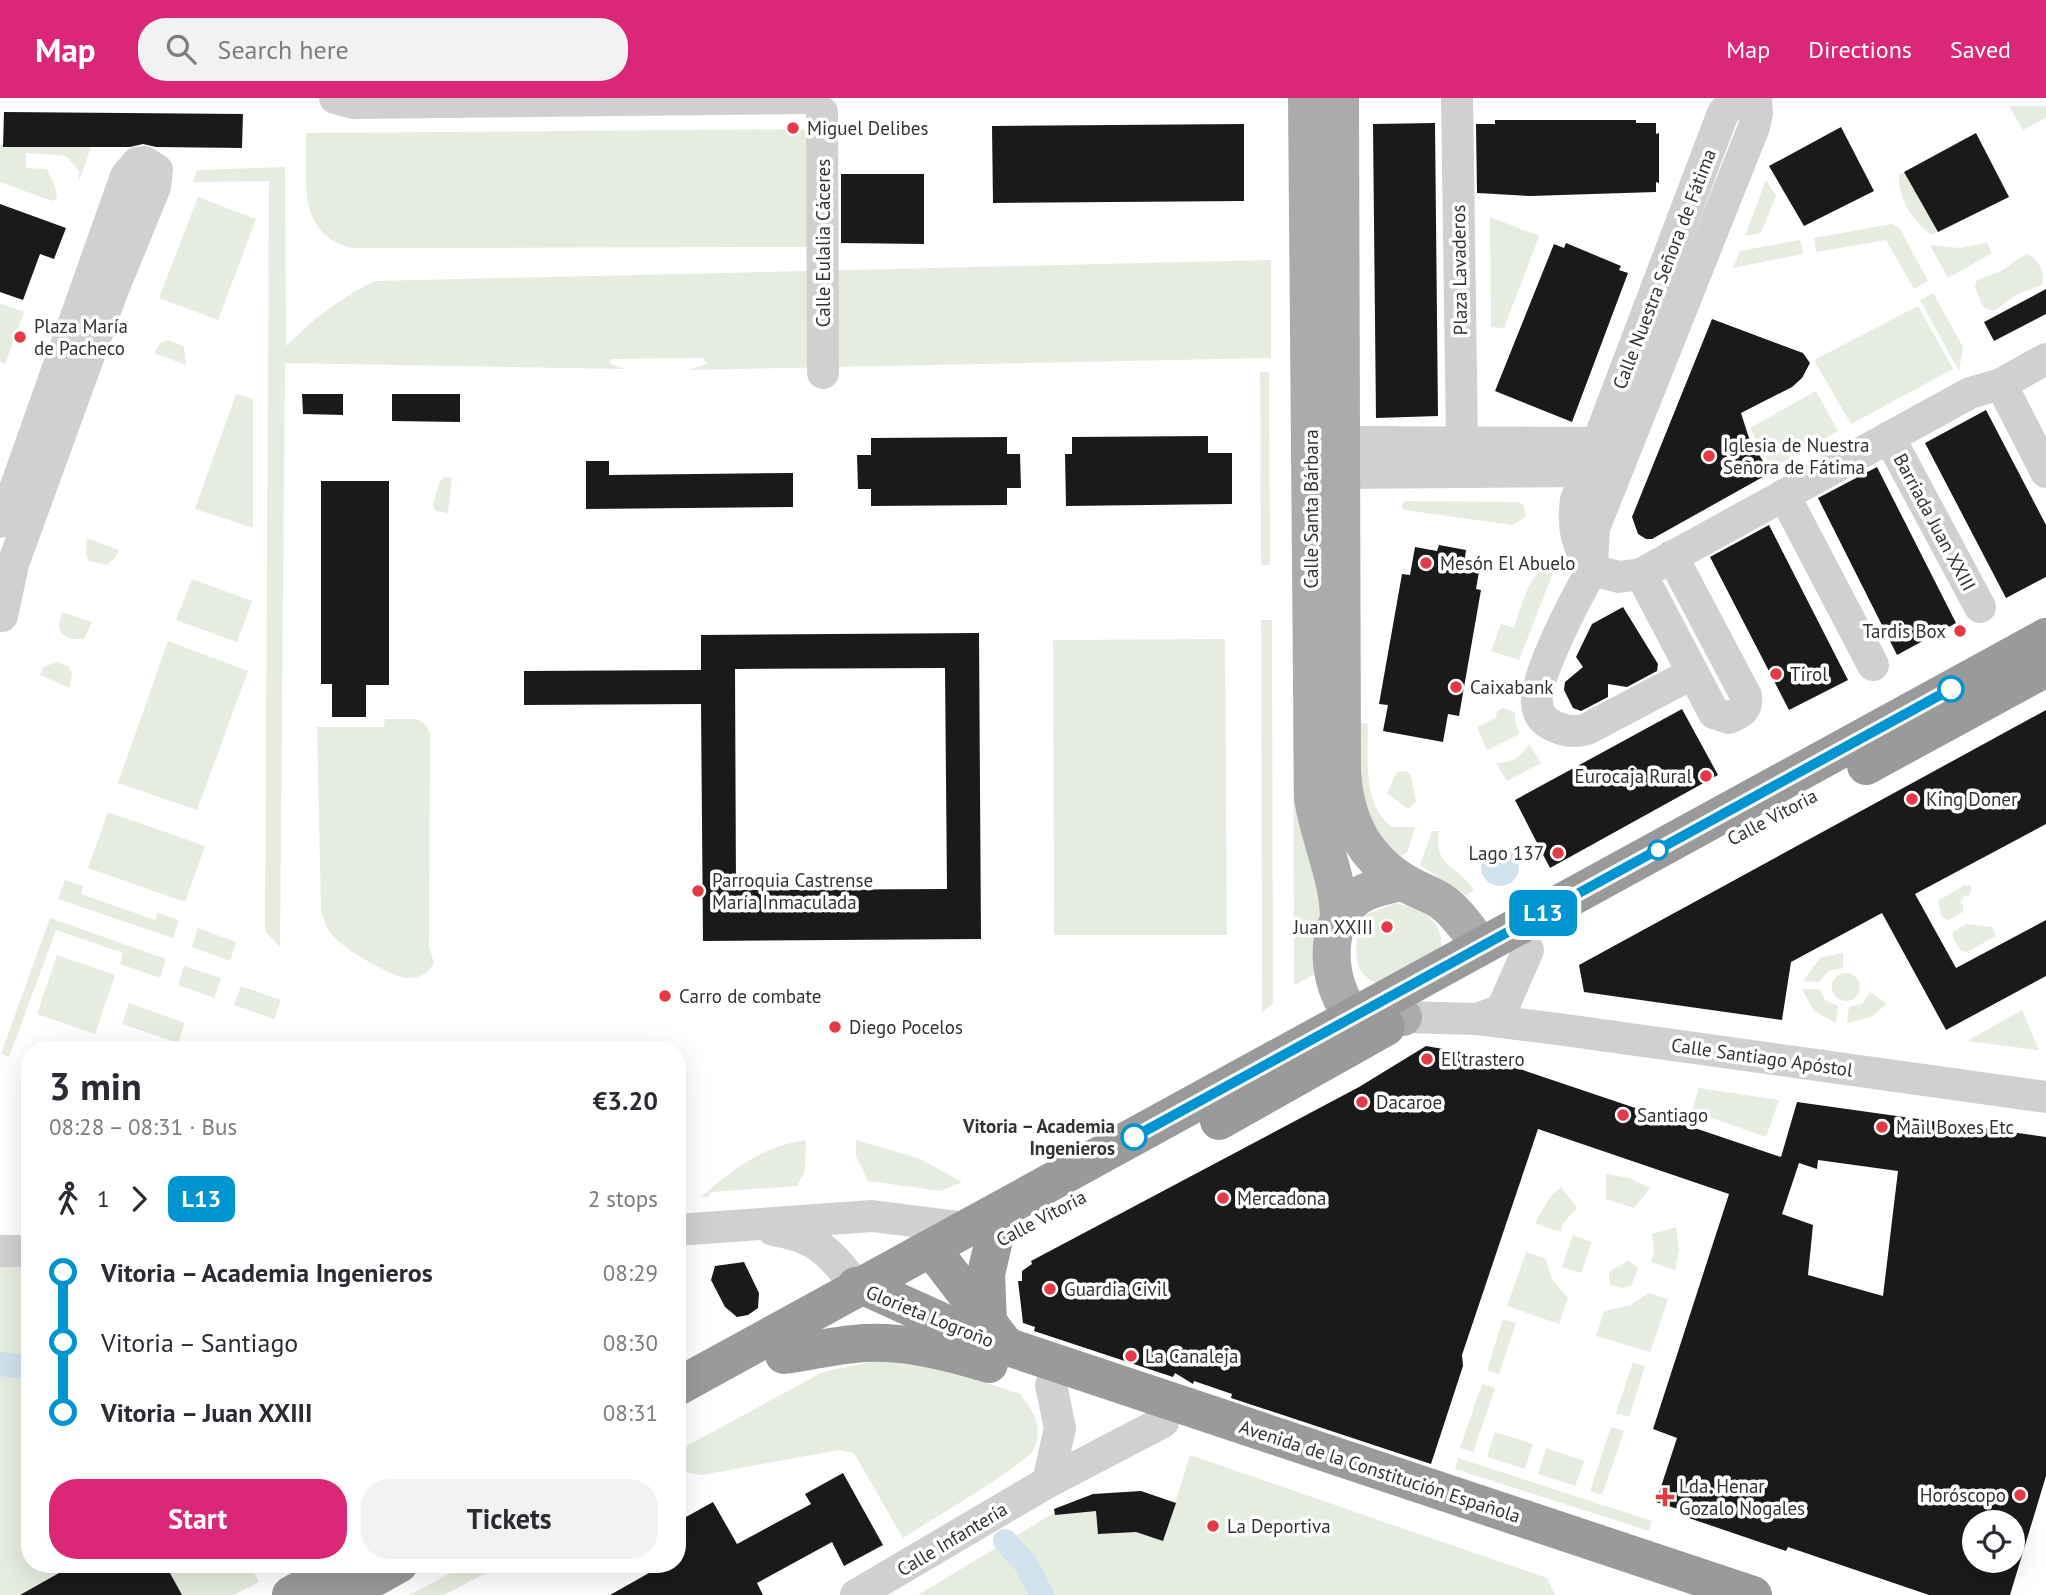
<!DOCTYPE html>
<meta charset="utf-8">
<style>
:root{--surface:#fff;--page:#f2f2f3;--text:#2b2b33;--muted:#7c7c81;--accent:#db2777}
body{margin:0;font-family:"PT Sans",sans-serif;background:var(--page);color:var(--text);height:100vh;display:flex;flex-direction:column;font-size:26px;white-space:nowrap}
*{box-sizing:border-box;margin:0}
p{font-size:23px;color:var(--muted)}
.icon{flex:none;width:38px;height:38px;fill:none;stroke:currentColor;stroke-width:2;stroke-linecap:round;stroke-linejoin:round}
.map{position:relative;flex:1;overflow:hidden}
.details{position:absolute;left:21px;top:943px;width:665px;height:532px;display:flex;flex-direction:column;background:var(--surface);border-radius:28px;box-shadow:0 7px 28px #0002}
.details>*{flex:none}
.badge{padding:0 14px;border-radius:10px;font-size:24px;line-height:46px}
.controls{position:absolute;left:1962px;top:1412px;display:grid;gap:14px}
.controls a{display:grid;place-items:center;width:63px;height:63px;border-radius:50%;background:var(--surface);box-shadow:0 7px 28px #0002;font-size:35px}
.map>.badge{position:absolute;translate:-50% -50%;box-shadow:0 0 0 4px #fff}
.legs{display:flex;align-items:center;gap:10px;height:77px;padding:0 28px;font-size:23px}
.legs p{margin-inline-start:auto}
.head{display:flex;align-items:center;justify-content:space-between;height:119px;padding:0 28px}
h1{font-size:38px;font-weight:700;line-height:52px}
.cta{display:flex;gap:14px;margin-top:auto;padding:14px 28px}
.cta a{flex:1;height:80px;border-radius:28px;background:var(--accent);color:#fff;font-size:28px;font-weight:700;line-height:80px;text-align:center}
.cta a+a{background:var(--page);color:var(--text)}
ul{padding:0 28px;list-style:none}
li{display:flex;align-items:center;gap:24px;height:70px;font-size:26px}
li i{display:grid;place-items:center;width:10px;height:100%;margin:0 9px;background:currentColor}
li i::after{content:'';width:18px;height:18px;margin:-9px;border:5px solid;border-radius:50%;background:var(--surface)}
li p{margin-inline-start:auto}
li:first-child i{background:linear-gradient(#0000 50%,currentColor 0)}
li:last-child i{background:linear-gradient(currentColor 50%,#0000 0)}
header{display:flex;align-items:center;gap:42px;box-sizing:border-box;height:98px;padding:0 35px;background:var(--accent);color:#fff}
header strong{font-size:33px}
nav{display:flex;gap:38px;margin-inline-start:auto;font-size:24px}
.search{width:490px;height:63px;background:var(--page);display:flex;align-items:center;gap:18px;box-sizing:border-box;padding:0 24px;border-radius:28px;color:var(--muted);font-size:26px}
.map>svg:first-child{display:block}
.green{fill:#e6ecdf}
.water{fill:#cfe2ee}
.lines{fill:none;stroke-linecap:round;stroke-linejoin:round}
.canal{stroke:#cfe2ee;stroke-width:24}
.building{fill:#1a1a1a;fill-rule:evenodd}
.minor{stroke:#d0d0d0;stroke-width:32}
.major{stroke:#ababab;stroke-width:38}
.highway{stroke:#9a9a9a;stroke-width:38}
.line-1-casing{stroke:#fff;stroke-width:16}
.line-1{stroke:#0094d1;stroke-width:10}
.poi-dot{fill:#e63946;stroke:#fff;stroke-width:2.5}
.stop-1-dot{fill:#fff;stroke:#0094d1;stroke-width:3.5}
.labels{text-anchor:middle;stroke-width:7;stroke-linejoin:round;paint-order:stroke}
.poi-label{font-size:19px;fill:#333;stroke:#fff;text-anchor:start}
.street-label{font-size:19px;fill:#333;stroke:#fff}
.stop-label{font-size:19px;font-weight:bold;fill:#333;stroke:#fff;text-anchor:end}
</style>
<header>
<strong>Map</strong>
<div class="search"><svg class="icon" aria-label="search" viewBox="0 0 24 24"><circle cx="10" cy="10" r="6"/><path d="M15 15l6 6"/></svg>Search here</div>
<nav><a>Map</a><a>Directions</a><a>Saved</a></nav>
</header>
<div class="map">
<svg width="2046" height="1497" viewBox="0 0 2046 1497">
<rect width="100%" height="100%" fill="#fff"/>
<g class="green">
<polygon points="2009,8 2046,8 2046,20 2023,32"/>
<path d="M810,31l-2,118 -457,1c-55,-14 -44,-69 -45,-115z"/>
<polygon points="0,47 91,49 79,83 79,73 66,58 26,55 26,70 47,71 55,88 57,100 52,103 0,84"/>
<path d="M285,69l1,179c27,-27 54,-48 89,-65l896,-21v98l-584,12 20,-6 -4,-6 -92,1 -2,4 16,6 -340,-6 -5,584 -15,-16 4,-750 -76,1 4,-12z"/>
<path d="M1904,74l34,60 -6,3c-19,-13 -34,-36 -33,-60z"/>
<polygon points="1766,82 1776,98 1761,135 1745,138"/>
<polygon points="198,99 256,121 218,222 159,200"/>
<polygon points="1490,119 1539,138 1504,230 1491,229"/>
<polygon points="1892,126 1900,131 1928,183 1914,191 1886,142 1816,154 1814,140"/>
<polygon points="1800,142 1803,156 1733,170 1740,153"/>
<polygon points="1987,145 1992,155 1948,180 1930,147 1959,150"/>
<path d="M2026,156c12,3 20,20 16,31l-24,9 -25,17 -10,-4 -8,-20 2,-7 24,-9z"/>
<polygon points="1933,195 1963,249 1959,273 1920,202"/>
<polygon points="0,205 24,214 5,266 0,264"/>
<polygon points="1918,208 1953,271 1851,326 1814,262"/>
<polygon points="168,242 184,249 186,267 154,255 160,245"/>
<polygon points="1260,274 1269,274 1270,467 1261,467"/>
<polygon points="1816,293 1838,333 1772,370 1750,330"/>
<polygon points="236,296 253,301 253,430 195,411"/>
<polygon points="445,379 452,380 448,415 436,413 433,407 440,383"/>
<polygon points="1405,403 1519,404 1524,408 1526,418 1513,427 1404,412 1401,408"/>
<polygon points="87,440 119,452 115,460 106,467 89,463 86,455"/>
<path d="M1556,467l-37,95 -28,-9 10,-27 13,4c8,-21 15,-63 42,-63z"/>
<polygon points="192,481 252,503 237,544 176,522"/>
<polygon points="62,514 92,524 84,541 71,541 61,535 59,527"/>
<polygon points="1261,522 1272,522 1273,906 1262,914"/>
<polygon points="1225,541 1227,837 1054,837 1053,542"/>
<polygon points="168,543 248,573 197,712 118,685"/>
<polygon points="57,564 69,569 72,575 70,590 40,577 43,569"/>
<polygon points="1293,608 1324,791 1316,876 1294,887"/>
<polygon points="1503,610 1515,614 1515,624 1520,636 1487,652 1477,629 1496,620 1497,613"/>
<path d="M385,621h31l9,5 5,10 -1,213 5,16c-6,10 -15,16 -27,15 -17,-2 -61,-28 -72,-40 -8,-8 -12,-19 -14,-29l-4,-182h67z"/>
<path d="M1357,624l11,2c0,33 -6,81 24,103h23l-7,24 -6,5c-47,-15 -43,-95 -45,-134z"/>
<path d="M1529,646l12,19 -34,18 -11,-18c17,-1 24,-5 33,-19z"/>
<polygon points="1407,673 1411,678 1416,704 1408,711 1387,695 1397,674"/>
<polygon points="108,714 205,748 185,804 88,770"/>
<path d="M1432,733h7c-5,38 17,32 35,59l-8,6 -46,-31z"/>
<polygon points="65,782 83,788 81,796 155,822 158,815 179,822 173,840 58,801"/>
<polygon points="1965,787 1971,788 1971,794 1968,799 1965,796 1960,806 1963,806 1963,814 1948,822 1941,818 1938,803"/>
<path d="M1394,806c25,1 50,16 47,44l-63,35c-31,-9 -24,-48 -11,-69z"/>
<polygon points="50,820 166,861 160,880 120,866 123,855 56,832 9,959 1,956"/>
<polygon points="1966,826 1992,829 1996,838 1967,854 1961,853 1953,840 1953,834"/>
<polygon points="198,830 236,844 230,863 192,849"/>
<polygon points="1843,855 1843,870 1828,873 1819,884 1803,883 1821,859"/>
<polygon points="57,857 115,877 95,936 37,916"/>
<polygon points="184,868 221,880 214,900 178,887"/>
<circle cx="1846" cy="889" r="14"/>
<polygon points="241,888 281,902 274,921 234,907"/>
<polygon points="1802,891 1819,891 1825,902 1838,908 1836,925 1814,913"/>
<polygon points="1870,894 1887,906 1871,919 1847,925 1849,909 1862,906"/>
<polygon points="129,905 185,925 178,945 122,926"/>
<polygon points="2022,912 2039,952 1967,943"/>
<polygon points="1699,990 1779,1002 1766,1039 1692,1013"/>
<path d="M806,1042l-1,31 -8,15 -86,6 -2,4 -8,1c32,-28 62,-51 105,-57z"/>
<polygon points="856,1042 918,1060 962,1084 941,1093 868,1083 856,1058"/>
<polygon points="1606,1076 1630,1080 1650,1090 1634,1110 1606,1101"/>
<polygon points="1561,1089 1577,1110 1564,1124 1560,1134 1535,1125 1551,1098"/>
<polygon points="1676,1129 1679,1152 1675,1172 1651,1164 1654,1155 1652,1136"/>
<polygon points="1573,1137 1592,1144 1581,1175 1562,1169"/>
<polygon points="1526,1154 1545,1160 1553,1183 1568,1200 1559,1226 1507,1208"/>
<polygon points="1629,1162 1638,1171 1631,1188 1623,1190 1610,1187 1609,1174"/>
<polygon points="30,1167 30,1466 75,1467 20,1497 0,1497 0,1168"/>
<polygon points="1649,1195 1668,1201 1650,1254 1596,1238 1604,1213 1630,1207"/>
<polygon points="1503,1221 1516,1225 1499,1276 1487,1272"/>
<path d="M880,1262l47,4 93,30c13,16 24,34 14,55 -7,15 -110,75 -131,89l-49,-85 -15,-3 -137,25 -25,-4v-20l146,-79z"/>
<polygon points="1633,1264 1645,1268 1629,1319 1616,1315"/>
<polygon points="1482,1286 1495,1290 1473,1354 1460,1350"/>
<polygon points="1611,1329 1624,1333 1602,1397 1590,1393"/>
<polygon points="1495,1334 1533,1346 1525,1371 1487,1359"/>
<polygon points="1546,1350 1584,1363 1575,1388 1538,1376"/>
<polygon points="1190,1357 1547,1480 1555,1497 918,1497 1060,1411 1135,1394 1175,1405"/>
<polygon points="1458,1360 1652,1423 1649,1433 1455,1371"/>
<polygon points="165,1467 250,1467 259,1484 234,1497 182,1497"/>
<polygon points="466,1467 501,1467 444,1497 409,1497"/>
</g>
<circle class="water" cx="1500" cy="769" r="19"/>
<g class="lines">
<g class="canal">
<polyline points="0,1266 30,1270"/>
<polyline points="1005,1443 1026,1466 1042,1497"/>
</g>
</g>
<g class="building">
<polygon points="4,14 243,16 242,50 156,49 143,46 130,49 3,49"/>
<polygon points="1495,22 1636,22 1636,25 1656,25 1656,36 1659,35 1659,85 1656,84 1656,94 1530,98 1477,95 1476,26 1495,26"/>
<polygon points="1435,25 1438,318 1376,320 1373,26"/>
<polygon points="1244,26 1244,103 993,105 992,28"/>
<polygon points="1841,29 1874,93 1804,128 1769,68"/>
<polygon points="1976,35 2009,99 1938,134 1904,74"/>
<polygon points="841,76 924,76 924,146 841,145"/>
<polygon points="0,106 66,130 54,161 40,156 23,202 0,194"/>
<polygon points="1566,145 1621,168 1619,172 1628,175 1572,324 1495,293 1554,146 1564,150"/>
<polygon points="2046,191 2046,216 1994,243 1984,224"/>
<polygon points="1712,221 1803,255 1810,265 1802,280 1792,289 1741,315 1749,340 1770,375 1652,441 1646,441 1638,436 1632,419"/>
<polygon points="302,296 343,296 343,317 303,316"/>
<polygon points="392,296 460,296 460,324 392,323"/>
<polygon points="1986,312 2046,427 2046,479 2006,500 1925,345"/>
<polygon points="1208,338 1208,355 1232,355 1232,406 1066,408 1065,356 1072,356 1072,339"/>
<polygon points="1007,339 1007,356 1020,356 1021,390 1007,390 1007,407 871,408 871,391 858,391 857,357 871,357 871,340"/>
<polygon points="586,363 609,363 609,377 793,375 793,409 586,411"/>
<polygon points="1877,369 1956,525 1897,557 1818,400"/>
<polygon points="321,383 389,383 389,587 366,587 366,619 332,619 332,586 321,586"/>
<polygon points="1769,427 1848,582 1789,612 1710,459"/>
<polygon points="1439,447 1466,452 1465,459 1481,462 1476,491 1481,492 1459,618 1448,616 1443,644 1383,633 1388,607 1379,606 1402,476 1410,477 1415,449 1437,453"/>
<polygon points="1623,509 1658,566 1657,573 1627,589 1608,586 1608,599 1581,613 1573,610 1564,592 1565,584 1583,569 1576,559 1592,526"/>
<path d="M979,535l2,306 -278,2 -2,-237 -177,1v-34l177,-1v-35zM945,570l2,221 -211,1 -1,-221z"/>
<polygon points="1682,611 1718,677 1550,770 1515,702"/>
<polygon points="2046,612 2046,726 1915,796 1956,870 2046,822 2046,878 1946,932 1882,815 1791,864 1782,922 1584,894 1579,867"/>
<path d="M1426,948l74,13 -1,3 282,95 16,-55 249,35v339l-36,119h-81l-141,-48 -2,4 -106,-36 1,-5 -25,-8 21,-64 -24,-9 76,-235 -191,-65 -76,226 1,11 -32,98 -200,-66 1,-4 -38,-13 -1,3 -18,-11 -2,4 -139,-46 1,-4 -12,-4 -5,-42h4v-10l10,-7 -1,-3 328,-174zM1818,1062l80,11 -15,125 -75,-21 5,-50 -31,-11 17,-51 18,6zM1974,1424h38v39h-38z"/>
<polygon points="744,1164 759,1195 758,1210 748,1217 737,1219 725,1209 711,1182 715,1168"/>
<polygon points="843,1375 883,1447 844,1468 832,1444 757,1485 763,1497 610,1497 665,1466 677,1466 677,1424 713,1404 737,1446 811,1406 805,1396"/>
<polygon points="1141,1393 1176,1405 1163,1443 1136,1434 1098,1436 1096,1413 1055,1417 1054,1411 1093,1396"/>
<polygon points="75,1466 165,1466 182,1497 20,1497"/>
</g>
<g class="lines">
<g class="minor">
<polyline points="335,0 354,5 807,0"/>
<polyline points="1457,0 1462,344"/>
<polyline points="822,14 823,275"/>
<polyline points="2001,286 2046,374"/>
<polyline points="1889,339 1980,509"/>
<polyline points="1341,344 1596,345 1603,352 1605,362"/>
<polyline points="1341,375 1586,373 1603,364"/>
<polyline points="1784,397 1873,567"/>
<polyline points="0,424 14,394 126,78 137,65 145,64 157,72 155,89 112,194 13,466 2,518"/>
<polyline points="1592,467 1594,430 1754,29 1757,15 1756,0"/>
<polyline points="1592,472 1619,479 1641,476 1970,295 2001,286 2046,261"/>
<path d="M1592,472c-15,-25 -20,-41 -16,-70l147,-387 14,-15"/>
<path d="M1592,472c-14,24 -58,107 -55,133 1,13 8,20 19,24 11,5 19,5 31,2l106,-56"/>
<path d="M1641,476l73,139 15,5c11,-5 19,-8 17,-22l-74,-140"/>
<polyline points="1403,919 1477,921 1558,931 2046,999"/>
<polyline points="1477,921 1499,913 1504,907 1528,852"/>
<polyline points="677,1132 872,1118 967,1130"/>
<path d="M773,1132c44,7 57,22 83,56"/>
<polyline points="0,1153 30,1153"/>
<polyline points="1048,1384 1060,1330 1051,1287"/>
<polyline points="856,1497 1048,1384 1163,1324"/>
</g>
<g class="major">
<path d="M1307,0l6,700c6,40 25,78 26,118"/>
<path d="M1340,0l2,674c3,47 20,83 60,109 12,8 27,12 39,20 16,11 28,30 40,45"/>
<path d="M1403,919l-51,-2c-25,-31 -31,-91 5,-118 13,-9 31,-12 46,-15"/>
</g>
<g class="highway">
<polyline points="1866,668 2046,570"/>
<polyline points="1219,1023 1386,929"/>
<polyline points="931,1150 1007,1249"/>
<polyline points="856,1188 870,1191 969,1236 1753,1497"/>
<polyline points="988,1224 986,1176 993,1146"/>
<path d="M784,1257c23,-3 47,-9 70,-11 45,-5 92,7 135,20"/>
<polyline points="677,1289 2046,539"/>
<polyline points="291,1497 348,1466"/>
<polyline points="343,1497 399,1466"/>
</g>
</g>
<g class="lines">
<g class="line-1-casing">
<polyline id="line-1" points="1134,1039 1951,591"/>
</g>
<use href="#line-1" class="line-1"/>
</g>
<g class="poi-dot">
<circle cx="793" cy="30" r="7"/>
<circle cx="20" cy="239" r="7"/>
<circle cx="1709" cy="358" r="7"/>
<circle cx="1426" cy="465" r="7"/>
<circle cx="1960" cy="533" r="7"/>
<circle cx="1776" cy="576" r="7"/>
<circle cx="1456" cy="589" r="7"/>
<circle cx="1706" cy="678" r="7"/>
<circle cx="1912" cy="701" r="7"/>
<circle cx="1558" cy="755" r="7"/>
<circle cx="698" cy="793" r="7"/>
<circle cx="1387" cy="829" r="7"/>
<circle cx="665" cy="898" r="7"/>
<circle cx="835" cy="929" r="7"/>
<circle cx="1427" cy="961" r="7"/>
<circle cx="1362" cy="1004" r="7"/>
<circle cx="1623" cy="1017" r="7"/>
<circle cx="1882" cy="1029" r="7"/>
<circle cx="1223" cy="1100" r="7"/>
<circle cx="1050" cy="1191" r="7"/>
<circle cx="1131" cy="1258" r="7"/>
<circle cx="2020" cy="1397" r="7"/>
<path d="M1661.5 1388.5h7v7h7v7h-7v7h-7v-7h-7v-7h7z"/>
<circle cx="1213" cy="1428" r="7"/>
</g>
<g class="stop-1-dot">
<circle cx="1951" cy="591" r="12"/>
<circle cx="1658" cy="752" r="9"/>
<circle cx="1134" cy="1039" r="12"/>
</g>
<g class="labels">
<g class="poi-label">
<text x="807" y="37">Miguel Delibes</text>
<text x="34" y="235">Plaza María<tspan x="34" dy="22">de Pacheco</tspan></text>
<text x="1723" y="354">Iglesia de Nuestra<tspan x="1723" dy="22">Señora de Fátima</tspan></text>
<text x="1440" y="472">Mesón El Abuelo</text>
<text x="1946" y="540" text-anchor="end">Tardis Box</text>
<text x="1790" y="583">Tirol</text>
<text x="1470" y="596">Caixabank</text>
<text x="1692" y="685" text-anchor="end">Eurocaja Rural</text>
<text x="1926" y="708">King Doner</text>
<text x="1544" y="762" text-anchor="end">Lago 137</text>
<text x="712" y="789">Parroquia Castrense<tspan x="712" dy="22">María Inmaculada</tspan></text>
<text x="1373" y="836" text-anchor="end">Juan XXIII</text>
<text x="679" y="905">Carro de combate</text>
<text x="849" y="936">Diego Pocelos</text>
<text x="1441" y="968">El trastero</text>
<text x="1376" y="1011">Dacaroe</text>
<text x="1637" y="1024">Santiago</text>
<text x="1896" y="1036">Mail Boxes Etc</text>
<text x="1237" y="1107">Mercadona</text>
<text x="1064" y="1198">Guardia Civil</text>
<text x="1145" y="1265">La Canaleja</text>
<text x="1679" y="1395">Lda. Henar<tspan x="1679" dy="22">Gozalo Nogales</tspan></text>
<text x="2006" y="1404" text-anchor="end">Horóscopo</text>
<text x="1227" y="1435">La Deportiva</text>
</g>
<g class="street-label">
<text transform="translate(823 145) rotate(-90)" y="7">Calle Eulalia Cáceres</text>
<text transform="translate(1664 171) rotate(-69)" y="7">Calle Nuestra Señora de Fátima</text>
<text transform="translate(1459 172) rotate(-91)" y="7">Plaza Lavaderos</text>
<text transform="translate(1311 411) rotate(-90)" y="7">Calle Santa Bárbara</text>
<text transform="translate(1935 424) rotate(62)" y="7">Barriada Juan XXIII</text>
<text transform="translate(1772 719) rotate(-28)" y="7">Calle Vitoria</text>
<text transform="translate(1762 959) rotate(8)" y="7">Calle Santiago Apóstol</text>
<text transform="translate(1041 1120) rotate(-28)" y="7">Calle Vitoria</text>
<text transform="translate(930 1218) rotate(22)" y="7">Glorieta Logroño</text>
<text transform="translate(1380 1373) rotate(18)" y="7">Avenida de la Constitución Española</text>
<text transform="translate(952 1441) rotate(-31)" y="7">Calle Infantería</text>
</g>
<g class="stop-label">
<text x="1115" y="1035">Vitoria – Academia<tspan x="1115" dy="22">Ingenieros</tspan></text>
</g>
</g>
</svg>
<div class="controls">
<a><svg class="icon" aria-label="locate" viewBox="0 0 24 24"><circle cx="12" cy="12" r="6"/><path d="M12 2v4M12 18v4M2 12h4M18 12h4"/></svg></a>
</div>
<b class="badge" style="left:1543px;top:815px;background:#0094d1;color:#fff">L13</b>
<section class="details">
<div class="head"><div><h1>3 min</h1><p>08:28 – 08:31 · Bus</p></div><b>€3.20</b></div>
<div class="legs"><svg class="icon" aria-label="walk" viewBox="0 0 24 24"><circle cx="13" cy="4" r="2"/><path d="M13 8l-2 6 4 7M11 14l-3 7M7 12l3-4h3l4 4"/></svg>1<svg class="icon" aria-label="forward" viewBox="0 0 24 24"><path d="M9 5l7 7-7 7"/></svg><b class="badge" style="background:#0094d1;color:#fff">L13</b><p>2 stops</p></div>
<ul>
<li><i style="color:#0094d1"></i><b>Vitoria – Academia Ingenieros</b><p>08:29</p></li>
<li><i style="color:#0094d1"></i><span>Vitoria – Santiago</span><p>08:30</p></li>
<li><i style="color:#0094d1"></i><b>Vitoria – Juan XXIII</b><p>08:31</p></li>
</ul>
<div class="cta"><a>Start</a><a>Tickets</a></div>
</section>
</div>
